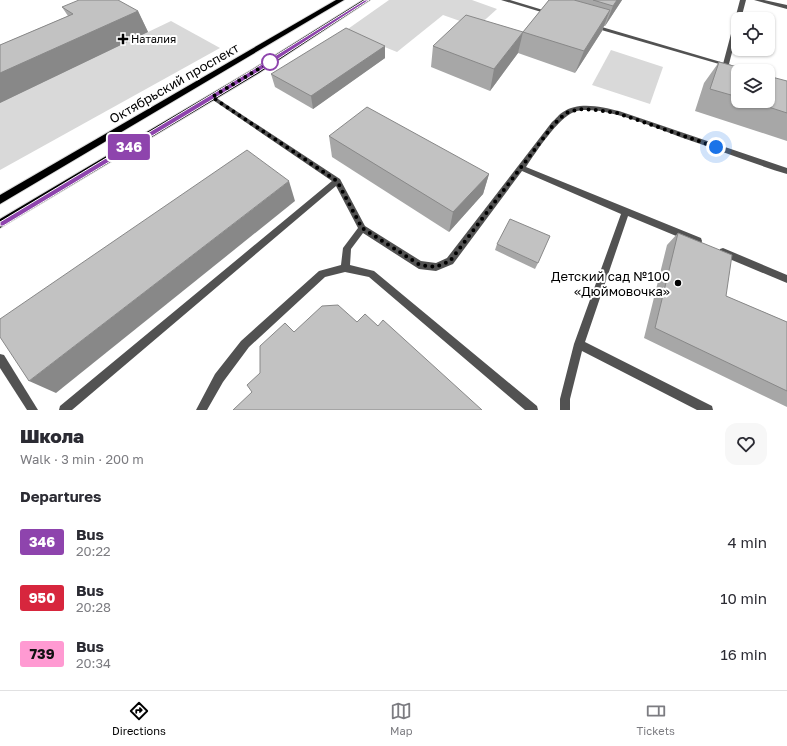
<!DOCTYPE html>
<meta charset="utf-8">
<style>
:root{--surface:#fff;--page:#f7f7f7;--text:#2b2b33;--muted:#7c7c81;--line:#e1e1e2;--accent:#000}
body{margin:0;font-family:"Golos Text",sans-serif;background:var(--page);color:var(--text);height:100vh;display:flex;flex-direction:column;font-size:15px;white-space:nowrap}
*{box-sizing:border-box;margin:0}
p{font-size:13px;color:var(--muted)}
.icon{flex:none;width:22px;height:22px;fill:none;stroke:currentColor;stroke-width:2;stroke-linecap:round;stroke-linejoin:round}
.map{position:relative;height:410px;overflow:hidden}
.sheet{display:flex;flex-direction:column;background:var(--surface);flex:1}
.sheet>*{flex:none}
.badge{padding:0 8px;border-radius:3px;font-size:14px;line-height:26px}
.buttons{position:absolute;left:731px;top:12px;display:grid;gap:8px}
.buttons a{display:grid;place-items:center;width:44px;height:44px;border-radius:8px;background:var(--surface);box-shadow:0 1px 3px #0004;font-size:20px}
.you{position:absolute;width:20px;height:20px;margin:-10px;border:3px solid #fff;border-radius:50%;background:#1a73e8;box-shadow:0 0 0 6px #1a73e833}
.map>.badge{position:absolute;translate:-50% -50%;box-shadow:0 0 0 2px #fff}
h2{padding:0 20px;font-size:15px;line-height:36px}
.round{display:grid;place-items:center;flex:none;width:42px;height:42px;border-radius:12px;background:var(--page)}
.overview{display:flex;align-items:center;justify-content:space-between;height:68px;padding:0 20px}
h1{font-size:19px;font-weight:800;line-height:30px}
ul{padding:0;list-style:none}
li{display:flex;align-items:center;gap:12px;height:56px;padding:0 20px}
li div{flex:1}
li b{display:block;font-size:15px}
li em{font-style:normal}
li .badge{min-width:44px;font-weight:700;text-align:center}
.tabs{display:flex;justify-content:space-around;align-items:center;height:56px;border-top:1px solid var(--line);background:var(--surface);font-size:11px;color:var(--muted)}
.tabs a{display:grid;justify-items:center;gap:2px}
.tabs .active{color:var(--accent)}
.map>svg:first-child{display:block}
.green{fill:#d9d9d9}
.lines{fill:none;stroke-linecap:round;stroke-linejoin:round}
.primary-casing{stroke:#dbdbdb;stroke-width:2}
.lane{fill:#525252;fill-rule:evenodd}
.street{fill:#525252;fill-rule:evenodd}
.primary{fill:#000;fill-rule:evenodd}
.wall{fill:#a7a7a7}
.shaded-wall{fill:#888}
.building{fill:#c2c2c2;stroke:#888}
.line{fill:#8e44ad;stroke:#fff}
.walk{stroke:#000;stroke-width:4;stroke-dasharray:0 7.2}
.poi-dot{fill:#000;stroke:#fff;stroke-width:1.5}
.stop-dot{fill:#fff;stroke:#8e44ad;stroke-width:2}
.labels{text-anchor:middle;stroke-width:4;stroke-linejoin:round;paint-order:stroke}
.far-poi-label{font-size:11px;fill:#000;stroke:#fff;text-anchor:start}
.street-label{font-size:13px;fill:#000;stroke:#fff}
.poi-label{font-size:13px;fill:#000;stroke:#fff;text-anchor:end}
</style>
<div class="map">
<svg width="787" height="410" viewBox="0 0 787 410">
<rect width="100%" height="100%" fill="#fff"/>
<g class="green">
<polygon points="389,0 472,0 497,9 477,27 443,15 397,52 345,31"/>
<polygon points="171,21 220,48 0,170 0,103"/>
<polygon points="611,50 663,67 650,104 592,85"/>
</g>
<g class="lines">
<g class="primary-casing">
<g id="primary">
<polygon points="336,0 344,0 0,204 0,195"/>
<polygon points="363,0 370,0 259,73 0,228 0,219 253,69"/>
</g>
</g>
<g class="lane">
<polygon points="740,0 746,0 741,19 738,19 738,29 729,64 726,66 723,64"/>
<polygon points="754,0 764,0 787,5 787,9"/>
<path d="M212,95l128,84 25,47 56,35 15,2 11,-5 105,-136c4,-3 7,-8 11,-10 16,-11 39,-5 56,-1l168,57v6c-36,-11 -71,-25 -107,-37 -25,-9 -81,-34 -106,-25 -16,6 -38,40 -48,55l175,71 1,3 -1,3 -3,1 -70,-29 -43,126 127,64 1,4h-16l-115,-59 -12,48v11h-10v-11l14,-55 47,-130 -99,-43 -69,93 -17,7 -17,-2 -56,-36 -12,16 -1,16 24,6 163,135 1,4h-13l-156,-133 -24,-5 -20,5 -76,70 -26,35 -16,28h-11l19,-36 26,-33 78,-70 22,-6 2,-17 15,-20 -22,-42 -264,224h-13l1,-4 272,-225 -122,-83 -1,-1z"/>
<polygon points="723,248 787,275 787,283 720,255 719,252 720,249"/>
<polygon points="0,354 4,355 38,410 27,410 0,368"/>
</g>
<g class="street">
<polygon points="501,0 510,0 553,13 548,14"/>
<polygon points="591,25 595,25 731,65 730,66 726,66 591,27"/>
</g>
<use href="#primary" class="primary"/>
</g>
<g class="wall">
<polygon points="549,0 622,0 605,26 604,26 602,31 575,73 518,53 490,91 431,67 433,46 523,32"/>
<polygon points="62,7 138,11 148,32 0,103 0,45 68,16"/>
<polygon points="385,46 385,58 313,109 275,87 271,74"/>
<polygon points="719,62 738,71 738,101 768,101 787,81 787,141 695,111 704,83"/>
<polygon points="329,136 489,174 483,194 449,232 332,157"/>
<polygon points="678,233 726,296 787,322 787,407 644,338 667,245"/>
<polygon points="497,244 538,263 535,269 495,250"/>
</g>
<g class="shaded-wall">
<polygon points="617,0 622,0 605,26 613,6"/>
<polygon points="610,10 602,31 575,73 584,51"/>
<polygon points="138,11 148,32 0,103 0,73"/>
<polygon points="523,32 518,53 490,91 494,69"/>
<polygon points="385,46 385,58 313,109 311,96"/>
<polygon points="489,174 483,194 449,232 453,212"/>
<polygon points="289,181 295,201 56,393 29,381"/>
</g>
<g class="building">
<polygon points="79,0 118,0 138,11 0,73 0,45 73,14 62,7"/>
<polygon points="549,0 574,0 610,10 584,51 523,32"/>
<polygon points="593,0 617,0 613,6"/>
<polygon points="466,15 523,32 494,69 433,46"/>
<polygon points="346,28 385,46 311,96 271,74"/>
<polygon points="719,62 752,71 738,71 738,97 710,89"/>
<polygon points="768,76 787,81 787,113 750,101 768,101"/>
<polygon points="367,107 489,174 453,212 329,136"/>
<polygon points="247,150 289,181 29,381 0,337 0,319"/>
<polygon points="510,219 550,236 538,263 497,244"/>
<polygon points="678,233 732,255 726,296 787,322 787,391 655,328"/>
<polygon points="338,305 357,322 365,314 378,326 383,320 482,410 233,410 252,392 247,385 260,373 260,346 285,323 294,332 322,306"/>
</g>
<polygon class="line" points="365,0 369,0 258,72 3,226 0,226 0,222 254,69"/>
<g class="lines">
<polyline class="walk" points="270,62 212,97 337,181 362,228 420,265 436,267 450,261 554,124 566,113 579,109 597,110 617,113 716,147"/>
</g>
<g class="poi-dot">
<path d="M121 33h4v4h4v4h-4v4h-4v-4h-4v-4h4z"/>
<circle cx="678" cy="283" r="4"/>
</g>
<circle class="stop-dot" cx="270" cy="62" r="8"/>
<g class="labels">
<g class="far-poi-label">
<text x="131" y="43">Наталия</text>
</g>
<g class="street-label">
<text transform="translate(174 83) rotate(-30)" y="5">Октябрьский проспект</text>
</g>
<g class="poi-label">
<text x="670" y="281">Детский сад №100<tspan x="670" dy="15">«Дюймовочка»</tspan></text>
</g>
</g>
</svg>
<div class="buttons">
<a><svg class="icon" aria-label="locate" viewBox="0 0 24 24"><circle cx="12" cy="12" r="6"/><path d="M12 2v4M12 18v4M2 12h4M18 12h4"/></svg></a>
<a><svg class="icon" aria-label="layers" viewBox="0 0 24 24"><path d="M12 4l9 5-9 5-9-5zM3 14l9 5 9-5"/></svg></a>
</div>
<div class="you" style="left:716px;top:147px"></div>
<b class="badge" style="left:129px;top:147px;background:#8e44ad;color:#fff">346</b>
</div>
<section class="sheet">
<div class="overview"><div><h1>Школа</h1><p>Walk · 3 min · 200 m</p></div><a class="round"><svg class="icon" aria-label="heart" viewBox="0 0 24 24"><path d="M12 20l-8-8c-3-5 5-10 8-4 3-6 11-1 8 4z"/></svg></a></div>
<h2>Departures</h2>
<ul>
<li><span class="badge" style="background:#8e44ad;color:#fff">346</span><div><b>Bus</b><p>20:22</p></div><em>4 min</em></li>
<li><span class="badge" style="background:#d7263d;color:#fff">950</span><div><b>Bus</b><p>20:28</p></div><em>10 min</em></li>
<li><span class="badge" style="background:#ff9ad2;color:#111">739</span><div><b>Bus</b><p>20:34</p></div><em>16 min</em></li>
</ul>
</section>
<nav class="tabs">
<a class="active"><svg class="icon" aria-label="directions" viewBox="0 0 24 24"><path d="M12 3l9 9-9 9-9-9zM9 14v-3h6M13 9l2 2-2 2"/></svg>Directions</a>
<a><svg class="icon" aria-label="map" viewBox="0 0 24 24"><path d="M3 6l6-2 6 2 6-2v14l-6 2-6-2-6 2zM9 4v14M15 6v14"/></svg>Map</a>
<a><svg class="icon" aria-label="tickets" viewBox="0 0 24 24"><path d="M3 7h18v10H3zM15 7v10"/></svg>Tickets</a>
</nav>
